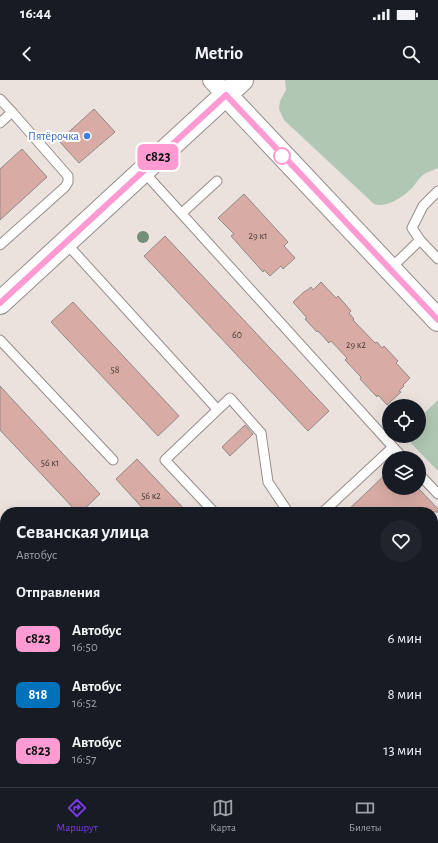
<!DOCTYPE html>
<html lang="ru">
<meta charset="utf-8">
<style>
:root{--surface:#171b24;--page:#20242c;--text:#f1f3f6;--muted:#9ea1a6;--line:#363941;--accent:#7c3aed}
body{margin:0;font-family:"Alegreya Sans",sans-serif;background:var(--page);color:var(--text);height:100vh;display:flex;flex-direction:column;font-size:15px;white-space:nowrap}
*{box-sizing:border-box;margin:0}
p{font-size:13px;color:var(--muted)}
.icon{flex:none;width:22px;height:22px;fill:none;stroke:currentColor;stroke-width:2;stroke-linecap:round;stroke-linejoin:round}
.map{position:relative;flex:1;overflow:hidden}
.panel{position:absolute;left:0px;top:427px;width:438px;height:280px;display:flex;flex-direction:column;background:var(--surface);border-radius:16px 16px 0 0;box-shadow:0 4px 16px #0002}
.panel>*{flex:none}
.badge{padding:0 8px;border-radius:6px;font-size:14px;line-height:26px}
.tools{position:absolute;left:382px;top:319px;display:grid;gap:8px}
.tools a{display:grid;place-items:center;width:44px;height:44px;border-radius:50%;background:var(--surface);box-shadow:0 4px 16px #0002;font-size:20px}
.map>.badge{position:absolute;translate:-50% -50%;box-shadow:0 0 0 2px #fff}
h2{padding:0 16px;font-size:15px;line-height:36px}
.round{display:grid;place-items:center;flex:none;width:42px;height:42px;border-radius:21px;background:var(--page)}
.headline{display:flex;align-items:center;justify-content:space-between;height:68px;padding:0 16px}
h1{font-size:19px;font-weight:700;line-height:30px}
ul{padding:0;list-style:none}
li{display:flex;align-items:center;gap:12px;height:56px;padding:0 16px}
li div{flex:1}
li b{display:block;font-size:15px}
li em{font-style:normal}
li .badge{min-width:44px;font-weight:700;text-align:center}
.status{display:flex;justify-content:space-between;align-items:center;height:28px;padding:0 20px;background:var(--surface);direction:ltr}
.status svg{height:11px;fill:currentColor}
header{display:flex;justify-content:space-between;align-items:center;height:52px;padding:0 16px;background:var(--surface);font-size:18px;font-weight:700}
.menu{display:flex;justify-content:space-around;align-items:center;height:56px;border-top:1px solid var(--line);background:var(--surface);font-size:11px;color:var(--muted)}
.menu a{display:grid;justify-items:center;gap:2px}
.menu .on{color:var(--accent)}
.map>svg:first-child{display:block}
.green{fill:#b0c7b3}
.building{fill:#d8aca5;stroke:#918886}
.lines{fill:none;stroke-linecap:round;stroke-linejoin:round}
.service-casing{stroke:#958d8a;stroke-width:11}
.minor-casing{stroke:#958d8a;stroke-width:20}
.tertiary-casing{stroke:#958d8a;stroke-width:24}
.service{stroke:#fff;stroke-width:9}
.minor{stroke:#fff;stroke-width:18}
.tertiary{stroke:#fff;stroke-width:22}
.tree{fill:#768e78}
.line-casing{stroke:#fff;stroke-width:9}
.line{stroke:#ff9ad2;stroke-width:6}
.shop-dot{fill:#3f7fe0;stroke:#fff;stroke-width:1.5}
.stop-dot{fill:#fff;stroke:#ff9ad2;stroke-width:2}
.labels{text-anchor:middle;stroke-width:4;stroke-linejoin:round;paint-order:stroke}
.number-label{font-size:10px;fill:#463937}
.shop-label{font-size:12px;fill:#366cbe;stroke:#fff;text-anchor:end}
</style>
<div class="status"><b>16:44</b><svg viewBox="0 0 49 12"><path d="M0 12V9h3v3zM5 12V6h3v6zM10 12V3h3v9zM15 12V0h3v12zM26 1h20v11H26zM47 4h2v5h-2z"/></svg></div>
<header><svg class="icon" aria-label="back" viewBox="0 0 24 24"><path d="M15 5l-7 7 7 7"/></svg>Metrio<svg class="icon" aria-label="search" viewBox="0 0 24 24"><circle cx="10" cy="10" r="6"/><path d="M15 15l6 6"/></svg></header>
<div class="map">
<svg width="438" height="707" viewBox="0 0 438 707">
<rect width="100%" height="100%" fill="#ebe2de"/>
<g class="green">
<path d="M285,0h153v88c-5,2 -11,4 -15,7 -5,4 -8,10 -12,14 -9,9 -25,19 -37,15l-90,-84 -5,-11 1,-8 6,-11z"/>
<polygon points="438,320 438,391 404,356 419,356 419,338"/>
<polygon points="5,438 5,497 0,492 0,440"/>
<polygon points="99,702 125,702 121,707 103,707"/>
</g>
<g class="building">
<polygon points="94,29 115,52 79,83 59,61"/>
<polygon points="22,69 47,97 0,140 0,89"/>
<polygon points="244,114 288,162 284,166 295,178 283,189 281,186 270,196 264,190 263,192 231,156 234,154 218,138"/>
<polygon points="165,156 329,331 308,351 144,176"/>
<polygon points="321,202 336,218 338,216 351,231 349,233 354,239 353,240 375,263 377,262 382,268 384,266 398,281 396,283 410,298 403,305 404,306 399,311 401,312 387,325 378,315 377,317 360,299 361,297 345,280 347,278 331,261 329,263 318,251 317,252 305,239 307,238 293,222 305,211 306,211 311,207 313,210"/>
<polygon points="73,222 179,336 158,356 51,242"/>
<polygon points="0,306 100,414 81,432 77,432 0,350"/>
<polygon points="245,345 253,354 230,376 222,367"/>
<polygon points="137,379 187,432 146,432 116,399"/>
<polygon points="389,391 389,408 418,408 438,429 438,432 346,432"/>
</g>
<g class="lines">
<g class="service-casing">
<g id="service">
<polyline points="0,19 12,32"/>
<polyline points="0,43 12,32 68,96 68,102 65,107 0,165"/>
<polyline points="143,91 393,367"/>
<polyline points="438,111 423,126 412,148 420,160 438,179"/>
<polyline points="182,133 217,101"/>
<polyline points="66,163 217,329"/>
<polyline points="390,189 420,160"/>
<polyline points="0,260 113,380"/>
<polyline points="419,394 438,414"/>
<polyline points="214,432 165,380 230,318 261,353 268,402 288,432"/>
<polyline points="323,432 393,367 403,378"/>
<polyline points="0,550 5,555"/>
<polyline points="433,550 438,546"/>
<polyline points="0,601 5,597"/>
<polyline points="0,635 5,640"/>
<polyline points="77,702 81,707"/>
<polyline points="8,707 13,702"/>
</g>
</g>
<g class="minor-casing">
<polyline id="minor" points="212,0 226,15"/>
</g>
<g class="tertiary-casing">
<g id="tertiary">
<polyline points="226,15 438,240"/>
<polyline points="0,223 242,0"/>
</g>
</g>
<use href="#service" class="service"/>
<use href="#minor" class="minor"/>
<use href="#tertiary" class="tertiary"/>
</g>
<circle class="tree" cx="143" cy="157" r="6"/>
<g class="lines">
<g class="line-casing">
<polyline id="line" points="0,223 226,15 438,240"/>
</g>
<use href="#line" class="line"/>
</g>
<circle class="shop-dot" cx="87" cy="56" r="4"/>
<circle class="stop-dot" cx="282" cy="76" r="8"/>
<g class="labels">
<g class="number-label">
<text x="258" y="159">29 к1</text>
<text x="237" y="258">60</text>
<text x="356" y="268">29 к2</text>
<text x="115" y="293">58</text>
<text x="50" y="386">56 к1</text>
<text x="151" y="419">56 к2</text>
</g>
<g class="shop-label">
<text x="79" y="60">Пятёрочка</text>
</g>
</g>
</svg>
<div class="tools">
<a><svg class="icon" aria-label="locate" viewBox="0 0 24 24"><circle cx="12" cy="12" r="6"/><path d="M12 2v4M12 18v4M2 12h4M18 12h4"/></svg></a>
<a><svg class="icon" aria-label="layers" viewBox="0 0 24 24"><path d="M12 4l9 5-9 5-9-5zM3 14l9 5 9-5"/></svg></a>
</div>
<b class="badge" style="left:158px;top:77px;background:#ff9ad2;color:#111">с823</b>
<section class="panel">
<div class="headline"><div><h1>Севанская улица</h1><p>Автобус</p></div><a class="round"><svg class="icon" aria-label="heart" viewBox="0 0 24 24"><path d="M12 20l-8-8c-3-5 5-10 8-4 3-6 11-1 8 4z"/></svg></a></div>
<h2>Отправления</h2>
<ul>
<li><span class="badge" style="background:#ff9ad2;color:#111">с823</span><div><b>Автобус</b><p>16:50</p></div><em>6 мин</em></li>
<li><span class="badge" style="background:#0072bc;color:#fff">818</span><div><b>Автобус</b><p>16:52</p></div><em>8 мин</em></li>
<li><span class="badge" style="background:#ff9ad2;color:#111">с823</span><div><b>Автобус</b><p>16:57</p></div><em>13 мин</em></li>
</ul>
</section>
</div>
<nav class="menu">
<a class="on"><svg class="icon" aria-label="directions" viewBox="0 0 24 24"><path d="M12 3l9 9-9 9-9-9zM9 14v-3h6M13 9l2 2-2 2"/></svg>Маршрут</a>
<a><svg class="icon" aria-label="map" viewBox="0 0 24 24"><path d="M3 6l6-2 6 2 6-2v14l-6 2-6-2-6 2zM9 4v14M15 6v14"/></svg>Карта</a>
<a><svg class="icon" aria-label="tickets" viewBox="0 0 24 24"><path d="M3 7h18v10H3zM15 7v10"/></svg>Билеты</a>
</nav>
